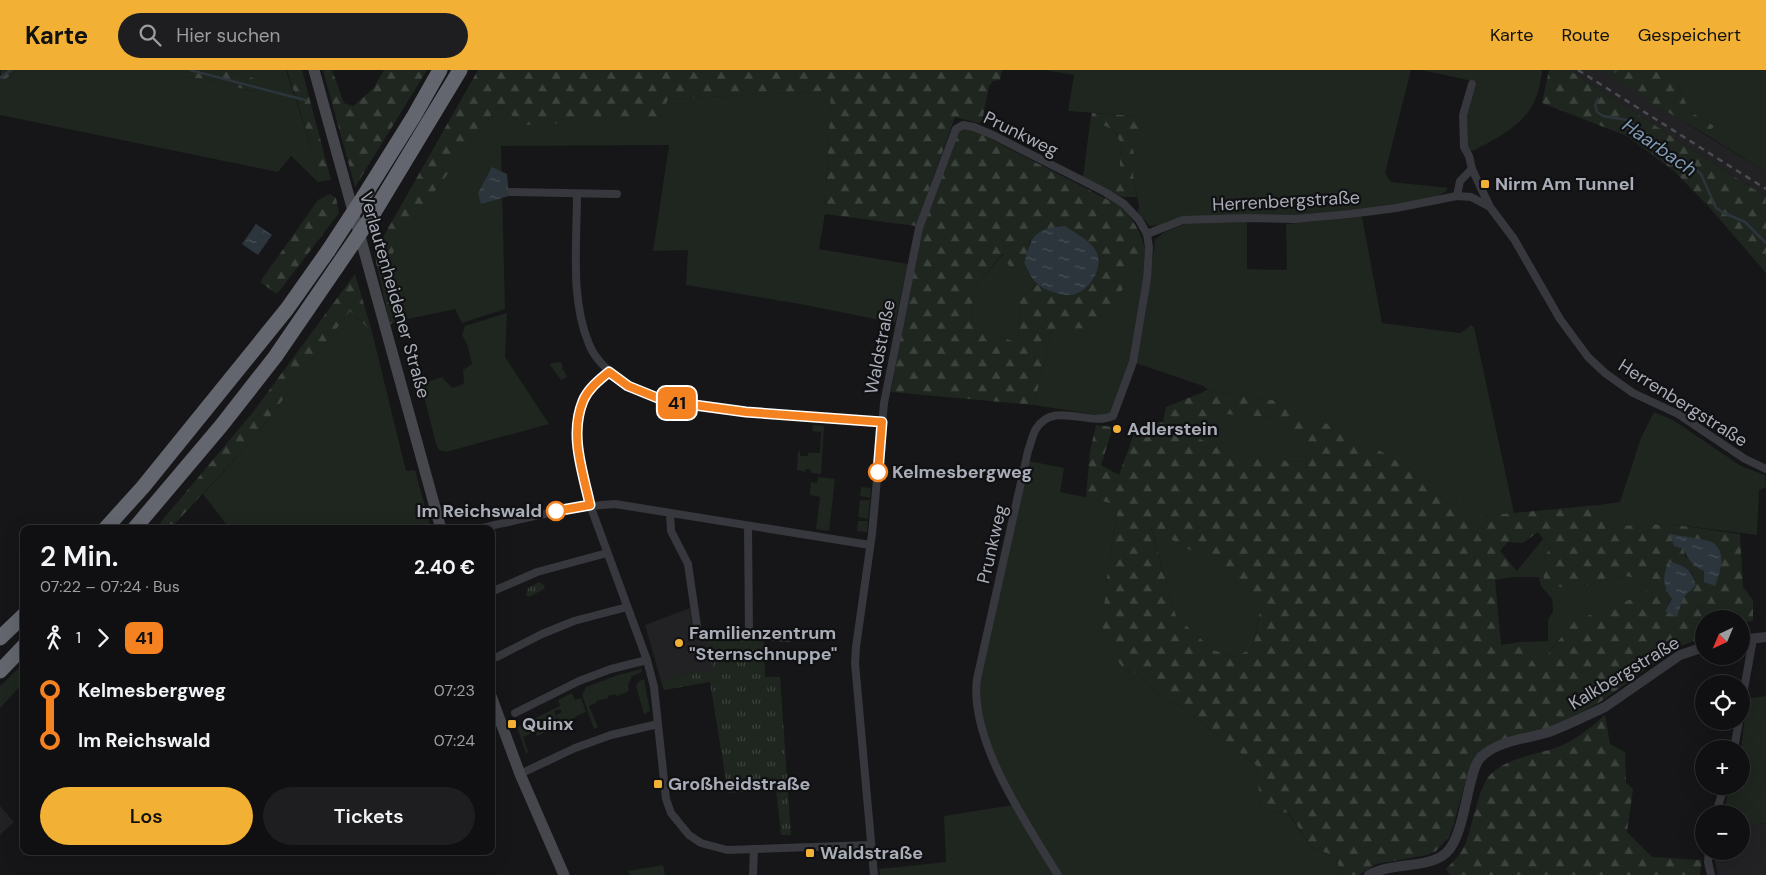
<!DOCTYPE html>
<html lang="de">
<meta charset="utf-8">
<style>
:root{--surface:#101012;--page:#1e1e20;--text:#f1f3f6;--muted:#9c9d9f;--line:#303032;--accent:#f2b134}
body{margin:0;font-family:"DM Sans",sans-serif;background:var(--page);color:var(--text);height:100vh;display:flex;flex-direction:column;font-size:19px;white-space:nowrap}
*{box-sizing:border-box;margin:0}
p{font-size:16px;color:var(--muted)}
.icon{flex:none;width:28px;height:28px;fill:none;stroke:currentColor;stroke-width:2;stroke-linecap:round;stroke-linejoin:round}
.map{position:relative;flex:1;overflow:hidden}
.details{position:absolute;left:20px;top:455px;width:475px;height:330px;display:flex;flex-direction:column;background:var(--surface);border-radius:10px;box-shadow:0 5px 20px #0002,0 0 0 1px var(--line)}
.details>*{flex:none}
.badge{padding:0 10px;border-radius:8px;font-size:18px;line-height:32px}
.needle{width:32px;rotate:224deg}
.buttons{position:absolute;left:1695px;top:540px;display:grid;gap:10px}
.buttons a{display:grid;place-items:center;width:55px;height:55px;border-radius:50%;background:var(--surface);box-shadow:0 5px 20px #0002,0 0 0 1px var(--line);font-size:25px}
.map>.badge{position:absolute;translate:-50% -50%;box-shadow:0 0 0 2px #fff}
.legs{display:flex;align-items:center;gap:8px;height:55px;padding:0 20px;font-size:16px}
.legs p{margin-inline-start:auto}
.overview{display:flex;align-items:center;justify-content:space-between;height:85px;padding:0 20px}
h1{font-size:28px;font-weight:600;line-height:38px}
.button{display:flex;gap:10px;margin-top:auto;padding:10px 20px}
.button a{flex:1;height:58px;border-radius:30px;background:var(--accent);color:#111;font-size:20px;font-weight:600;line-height:58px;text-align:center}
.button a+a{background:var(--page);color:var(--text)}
ul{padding:0 20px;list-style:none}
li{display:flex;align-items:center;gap:18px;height:50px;font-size:19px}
li i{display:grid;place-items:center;width:8px;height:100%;margin:0 6px;background:currentColor}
li i::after{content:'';width:12px;height:12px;margin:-6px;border:4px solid;border-radius:50%;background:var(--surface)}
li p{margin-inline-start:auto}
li:first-child i{background:linear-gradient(#0000 50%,currentColor 0)}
li:last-child i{background:linear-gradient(currentColor 50%,#0000 0)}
header{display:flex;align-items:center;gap:30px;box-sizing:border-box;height:70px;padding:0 25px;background:var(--accent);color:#111}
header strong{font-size:24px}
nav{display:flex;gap:28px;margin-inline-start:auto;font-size:18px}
.search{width:350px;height:45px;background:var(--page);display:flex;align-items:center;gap:12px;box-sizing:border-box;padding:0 18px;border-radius:28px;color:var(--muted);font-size:19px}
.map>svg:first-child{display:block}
.built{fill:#222225}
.green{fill:#1e261f}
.forest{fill:url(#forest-firs);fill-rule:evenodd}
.park{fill:url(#park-tufts)}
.water{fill:url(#water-ripples)}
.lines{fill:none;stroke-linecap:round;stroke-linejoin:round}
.stream{stroke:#2c353c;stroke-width:2.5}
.minor{stroke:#37383d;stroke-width:8}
.tertiary{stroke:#37383d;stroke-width:10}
.secondary{stroke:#45474d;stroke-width:11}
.motorway{stroke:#63666e;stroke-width:15}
.rail{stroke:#4a4c52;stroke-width:2.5;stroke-dasharray:6 5;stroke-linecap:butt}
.motorway-bridge{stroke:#63666e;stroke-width:15}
.line-1-casing{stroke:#fff;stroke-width:11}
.line-1{stroke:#f58220;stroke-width:8}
.poi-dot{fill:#f2b134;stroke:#111113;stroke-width:2}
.stop-1-dot{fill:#fff;stroke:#f58220;stroke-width:2.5}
.labels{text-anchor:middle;stroke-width:4.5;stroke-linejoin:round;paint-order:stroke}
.street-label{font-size:18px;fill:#a8adb8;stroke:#111113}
.poi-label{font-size:18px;font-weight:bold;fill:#a8adb8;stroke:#111113;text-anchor:start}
.stop-label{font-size:18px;font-weight:bold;fill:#a8adb8;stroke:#111113;text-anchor:start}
.water-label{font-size:19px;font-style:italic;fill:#7f9bb3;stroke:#111113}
</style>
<header>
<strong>Karte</strong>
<div class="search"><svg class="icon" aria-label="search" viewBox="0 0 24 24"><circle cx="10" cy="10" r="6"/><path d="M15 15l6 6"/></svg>Hier suchen</div>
<nav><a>Karte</a><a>Route</a><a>Gespeichert</a></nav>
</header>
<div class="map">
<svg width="1766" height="805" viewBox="0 0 1766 805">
<defs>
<pattern id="forest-firs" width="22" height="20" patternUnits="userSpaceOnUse" patternTransform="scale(1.25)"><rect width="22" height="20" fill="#1e261f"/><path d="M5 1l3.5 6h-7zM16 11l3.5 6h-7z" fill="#3c433d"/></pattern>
<pattern id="park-tufts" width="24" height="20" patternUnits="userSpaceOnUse" patternTransform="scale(1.25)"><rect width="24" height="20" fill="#1e261f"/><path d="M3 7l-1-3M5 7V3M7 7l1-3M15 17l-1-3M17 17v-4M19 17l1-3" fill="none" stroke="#3c433d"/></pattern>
<pattern id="water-ripples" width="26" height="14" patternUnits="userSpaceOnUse" patternTransform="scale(1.25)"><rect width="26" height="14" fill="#2c353c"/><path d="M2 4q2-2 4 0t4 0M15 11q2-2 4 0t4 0" fill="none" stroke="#485056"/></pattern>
</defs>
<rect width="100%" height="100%" fill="#161618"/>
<g class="built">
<polygon points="1569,0 1599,0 1766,102 1766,127"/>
<polygon points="690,538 694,570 708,568 714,603 697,601 661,611 645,555"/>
<polygon points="0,736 14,752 0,765"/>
<polygon points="1766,753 1766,805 1718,805 1715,792 1716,781 1741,781 1741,756"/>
</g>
<g class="green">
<polygon points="18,0 166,0 182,7 206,9 255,22 250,7 219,0 286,0 315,88 318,112 291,86 278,102 0,45 0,13"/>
<polygon points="1044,0 1411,0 1385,103 1391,112 1448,118 1445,122 1435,127 1396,134 1351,140 1296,145 1246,145 1150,156 1138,143 1139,136 1133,104 1136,97 1132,75 1136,46 1068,41 1074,5"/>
<path d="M1422,0h120v3c-2,9 -3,19 -7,27 -11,26 -38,38 -62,51l-4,-1 -2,-4 -1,-32 11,-32z"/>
<polygon points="1672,0 1766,0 1766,102 1707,65 1714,56 1689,41"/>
<polygon points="831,21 825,144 819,179 908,194 895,253 800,234 686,215 688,180 653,181 669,75 501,76 505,239 462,253 455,239 399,251 388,196 398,171 498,36 525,55 668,29"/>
<path d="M1090,53c20,3 23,4 32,22l-2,9v24l-8,4 -6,6 -23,-11z"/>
<path d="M1362,147l20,106 77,10 5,-2 7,-6 3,2 40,186 -42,4c-9,-15 -24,-22 -38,-32 -44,-31 -93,-57 -144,-76v-6l-82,-13 -5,-4 -67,-23 9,-48 10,-75 8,-7 22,-9 62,-3v48l40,1 -1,-46z"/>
<polygon points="1145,179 1143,209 1129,292 1110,343 1103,346 1034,335 1052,259 1101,257"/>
<polygon points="1004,183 1010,198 1024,193 1036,214 1020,230 1019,264 1014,272 972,255 973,219"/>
<polygon points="350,241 372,262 406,401 415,400 431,459 230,459 203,424 254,368"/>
<polygon points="507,243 505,287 549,354 446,382 439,380 436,374 421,314 442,307 452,318 464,314 463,300 472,294 468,276 462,265 465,256"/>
<polygon points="561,292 563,297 562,300 564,300 567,307 561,310 550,295 552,293"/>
<polygon points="1211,342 1272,347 1298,366 1307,391 1287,392 1275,384 1231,384 1197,368"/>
<polygon points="1654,342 1673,350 1741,396 1765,405 1766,417 1759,420 1757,465 1670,454 1617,457 1598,435 1620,432 1641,368"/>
<polygon points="813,355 824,356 821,404 811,403 811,400 806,399 805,402 797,400 798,381 800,382 800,386 808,386 808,383 820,383 821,362 812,361"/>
<polygon points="1029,391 1064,398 1060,422 1110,432 1117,443 1106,514 1123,598 1139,605 1167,632 1180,635 1257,696 1260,739 1288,743 1311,777 1337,787 1340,805 1061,805 1018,733 997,690 984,658 979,632 981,605"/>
<polygon points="818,407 835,409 829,461 816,459 820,427 810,425 811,412 817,413"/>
<polygon points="861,417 871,418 870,428 860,426"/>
<polygon points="860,430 870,430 868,449 858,447"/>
<polygon points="858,451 868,451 867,462 857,461"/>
<polygon points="1151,457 1220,497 1261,536 1253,578 1235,587 1213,580 1176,546"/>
<polygon points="1543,469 1550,478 1540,495 1568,520 1623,506 1656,510 1643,525 1574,551 1537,598 1521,572 1548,571 1548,550 1553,541 1552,529 1541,516 1539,507 1512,507"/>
<polygon points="24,593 24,612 0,638 0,616"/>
<polygon points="641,599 642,602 632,606 628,615 629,620 627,621 628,622 616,626 615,624 608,626 609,628 596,631 596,633 589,636 598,657 594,659 582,625 586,617 618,605"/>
<polygon points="644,609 650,641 644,644 636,616 638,612"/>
<polygon points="572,623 575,630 581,628 586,642 576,646 576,647 561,655 556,645 562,642 560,639 554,641 560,656 537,666 535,662 523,667 528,682 526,683 517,657 560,636 558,630"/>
<polygon points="1766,626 1766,753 1741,756 1741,744 1723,744 1730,716 1741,716 1741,679 1747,629"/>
<polygon points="1013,735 1054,805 880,805 879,799 946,792 944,746"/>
<polygon points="663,795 665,805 630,805 628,801"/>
</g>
<g class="forest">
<polygon points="1,0 18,0 0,13"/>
<polygon points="166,0 219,0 250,7 266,13 255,22 206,9 182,7"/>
<polygon points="287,0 302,0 331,110 318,112 315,88"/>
<polygon points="323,0 332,0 344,33 353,36 373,19 384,0 427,0 355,117"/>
<polygon points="478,0 1002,0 1000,10 993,11 989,16 982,51 979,53 955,47 916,156 825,144 831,21 668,29 660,48 525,55 498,36 398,171 388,196 399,251 390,254 374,183"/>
<polygon points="1549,0 1569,0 1766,127 1766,203 1710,138 1674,101 1627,66 1542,33"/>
<polygon points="1599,0 1672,0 1689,41 1714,56 1707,65 1652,33"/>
<path d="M1092,43l44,3 7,2 -11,27 5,22 -4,7 4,23h-15l-16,-9 5,-6 9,-4v-24l2,-9c-9,-18 -12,-19 -32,-22z"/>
<path d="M963,58l10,2 149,77c11,13 19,25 23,42l-44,79 -49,1 -18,76 -143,-13 13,-76 19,-88 36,-97zM1030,170l24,52 -18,-8 -16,16 -1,34 -5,8 -42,-18 1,-35 30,-36 7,15 14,-5z"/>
<polygon points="330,124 336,128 339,143 277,224 260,212 318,130"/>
<polygon points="355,204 372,262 350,241 254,368 170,459 160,453 253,342"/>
<path d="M1208,320l82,13 1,6c50,19 99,45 143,76 14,10 29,17 38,32l126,-12 19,21 53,-2 70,10 3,53 10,13v21l-12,2v-4h-37v19l-27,9 -77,55 -27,15 -28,12 -49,13 -21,14 -6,12 -16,59 -5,11 -12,13 -9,4 -51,9 -17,11h-19l-3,-18 -26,-10 -22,-34 -29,-4 -3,-43 -77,-61 -13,-3 -28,-27 -16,-7 -21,-30 4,-54 11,-71 -7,-10 -24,-6 4,-46 6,-26 17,2 -12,38 18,10 18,-49 26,-4 3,-15zM1211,343l61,4 25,19 10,25 -20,1 -11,-8h-45l-33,-16zM1151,458l69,39 41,39 -8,42 -18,9 -22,-7 -37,-34zM1538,462l12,16 -10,17 5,16 23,9 55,-14 32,4 -13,15 -68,26 -37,47 -16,-26 -20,3 -6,-65 17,-3 5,-6 -17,-20 8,-9 15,1zM1693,469l19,3 -13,27 -14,-13 -1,-7zM1682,495l10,8 4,12 -31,26 7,-13z"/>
<path d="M1605,645l5,29 15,8 1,31 7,6 -6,43 25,25 50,3 -2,15h-250l-4,-6c7,-7 15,-15 19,-24 8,-19 13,-59 26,-71 17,-17 45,-19 67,-27 18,-7 32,-19 47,-32z"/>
</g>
<g class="park">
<polygon points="539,512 545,516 544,519 529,527 526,525 528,518"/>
<polygon points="764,570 765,607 780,607 791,765 781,765 776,719 728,723 710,612 664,620 661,611 697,601 713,602 708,571"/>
</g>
<g class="water">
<polygon points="492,97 507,104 509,126 481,134 478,123"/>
<polygon points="256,154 272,165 258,185 242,174"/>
<path d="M1065,156c10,7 27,15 32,27 7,17 -11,43 -29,42 -9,0 -26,-6 -32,-12 -5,-5 -8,-14 -12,-20 7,-27 11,-35 41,-37z"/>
<path d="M1670,464c7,1 38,6 42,8 16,10 8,31 3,44l-11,-4v-11c-9,-3 -18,-13 -20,-22l-10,-3z"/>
<path d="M1670,492c16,4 21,7 26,23l-13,13 -6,19 -12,-6 7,-12c-9,-13 -11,-24 -2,-37z"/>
</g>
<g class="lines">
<g class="stream">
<polyline points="190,0 305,30"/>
<polyline points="1615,2 1616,0"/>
<polyline points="0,8 11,0"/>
<polyline points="1598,29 1595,35 1597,42 1603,46 1627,50 1654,69 1660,80 1678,92 1689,94 1701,104 1716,138 1724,143 1745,152 1766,173"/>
</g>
<g class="minor">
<polyline points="1472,14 1463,45 1464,77 1469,86 1472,99"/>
<polyline points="511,122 617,124"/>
<path d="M577,124c0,48 -7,105 12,150 11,28 50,50 77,57 18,4 36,5 53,7 54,7 109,10 163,14"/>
<polyline points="1457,126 1460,111 1472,99 1490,137 1514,169 1560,249 1588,287 1605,303 1633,323 1678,344 1745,389 1766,399"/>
<polyline points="1147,164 1183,150 1246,148 1295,149 1350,144 1396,138 1457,126 1471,127 1490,137"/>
<polyline points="609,302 594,314 583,330 579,345 576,367 590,435 647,590 654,617 666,729 671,743 689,765 701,773 727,780 870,775"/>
<polyline points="670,444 671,461 688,494 698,563 702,566 733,564 788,568"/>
<polyline points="748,456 749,564"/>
<path d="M477,459c46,-10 91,-22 138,-25l255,41"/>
<polyline points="491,522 537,502 607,483"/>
<polyline points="497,587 542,564 574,551 627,537"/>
<polyline points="1741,636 1753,569"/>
<polyline points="515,643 579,611 611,599 647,590"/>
<polyline points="1734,679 1739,651"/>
<polyline points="520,704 575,678 611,665 658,654"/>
<polyline points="1716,744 1724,716"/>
<polyline points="1709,781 1708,792 1711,805"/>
<polyline points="753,805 754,779"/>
<path d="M874,805l-19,-212 1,-16 16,-113 12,-131 35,-175 37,-99 7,-4 11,2 21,9 110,56 19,12 15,16 8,14 2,13 -2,32 -14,83 -20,54c-25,11 -59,-16 -77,13 -4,6 -5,15 -8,22l-51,228c-8,61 49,144 81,196"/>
</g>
<g class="tertiary">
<polyline points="1741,570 1766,567"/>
<path d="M1369,805c23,-13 59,-6 77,-22 15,-14 19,-51 25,-72 2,-8 4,-18 10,-24 18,-17 46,-18 68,-25 19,-7 37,-16 56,-25l75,-52 24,-8"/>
</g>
<g class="secondary">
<polyline points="314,0 441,459"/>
<polyline points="491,626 520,704 564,805"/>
</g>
<g class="motorway">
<polyline points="364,126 414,46 440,0"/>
<polyline points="373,144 460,0"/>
<polyline points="105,459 143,417 287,239 328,181"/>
<polyline points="134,459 221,356 275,287 336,198"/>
<polyline points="0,568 24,545"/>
<polyline points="0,601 24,576"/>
</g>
<polyline class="rail" points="1578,0 1766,119"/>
<g class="motorway-bridge">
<polyline points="328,181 364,126"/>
<polyline points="336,198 373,144"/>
</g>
</g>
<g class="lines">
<g class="line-1-casing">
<path id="line-1" d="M556,441l34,-6c-7,-33 -21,-70 -7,-104 5,-12 16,-21 26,-29l19,14 37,15 81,11 136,10 -4,50"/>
</g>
<use href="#line-1" class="line-1"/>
</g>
<g class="poi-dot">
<rect x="1480" y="109" width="10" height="10" rx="2.5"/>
<circle cx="1117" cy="359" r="5"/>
<circle cx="679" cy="573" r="5"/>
<rect x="507" y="649" width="10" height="10" rx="2.5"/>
<rect x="653" y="709" width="10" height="10" rx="2.5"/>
<rect x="805" y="778" width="10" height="10" rx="2.5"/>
</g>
<g class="stop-1-dot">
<circle cx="878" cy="402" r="9"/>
<circle cx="556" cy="441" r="9"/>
</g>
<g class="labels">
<g class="street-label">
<text transform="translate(1021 64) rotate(26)" y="6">Prunkweg</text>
<text transform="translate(1286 131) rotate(-3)" y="6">Herrenbergstraße</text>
<text transform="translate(395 225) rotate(74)" y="6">Verlautenheidener Straße</text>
<text transform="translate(880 277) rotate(-79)" y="6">Waldstraße</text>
<text transform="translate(1683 333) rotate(32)" y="6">Herrenbergstraße</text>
<text transform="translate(992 474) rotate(-77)" y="6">Prunkweg</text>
<text transform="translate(1624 603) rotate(-31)" y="6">Kalkbergstraße</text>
</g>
<g class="poi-label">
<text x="1495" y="120">Nirm Am Tunnel</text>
<text x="1127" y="365">Adlerstein</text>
<text x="689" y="569">Familienzentrum<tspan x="689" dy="21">"Sternschnuppe"</tspan></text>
<text x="522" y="660">Quinx</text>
<text x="668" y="720">Großheidstraße</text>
<text x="820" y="789">Waldstraße</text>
</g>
<g class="stop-label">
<text x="892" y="408">Kelmesbergweg</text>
<text x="542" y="447" text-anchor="end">Im Reichswald</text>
</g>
<g class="water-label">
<text transform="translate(1660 77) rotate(35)" y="7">Haarbach</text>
</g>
</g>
</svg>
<div class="buttons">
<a><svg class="needle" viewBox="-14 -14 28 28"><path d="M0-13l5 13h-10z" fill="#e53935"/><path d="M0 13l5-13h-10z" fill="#9c9d9f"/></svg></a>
<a><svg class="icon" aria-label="locate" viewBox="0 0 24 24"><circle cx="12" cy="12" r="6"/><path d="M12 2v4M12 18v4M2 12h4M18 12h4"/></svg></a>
<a>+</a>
<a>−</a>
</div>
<b class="badge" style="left:677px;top:333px;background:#f58220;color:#111">41</b>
<section class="details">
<div class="overview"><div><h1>2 Min.</h1><p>07:22 – 07:24 · Bus</p></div><b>2.40 €</b></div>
<div class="legs"><svg class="icon" aria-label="walk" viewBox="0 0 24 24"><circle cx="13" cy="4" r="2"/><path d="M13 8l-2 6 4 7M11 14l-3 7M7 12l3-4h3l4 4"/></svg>1<svg class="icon" aria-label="forward" viewBox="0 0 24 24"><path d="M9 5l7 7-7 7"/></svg><b class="badge" style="background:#f58220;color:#111">41</b></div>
<ul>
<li><i style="color:#f58220"></i><b>Kelmesbergweg</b><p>07:23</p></li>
<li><i style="color:#f58220"></i><b>Im Reichswald</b><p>07:24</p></li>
</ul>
<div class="button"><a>Los</a><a>Tickets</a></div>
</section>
</div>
